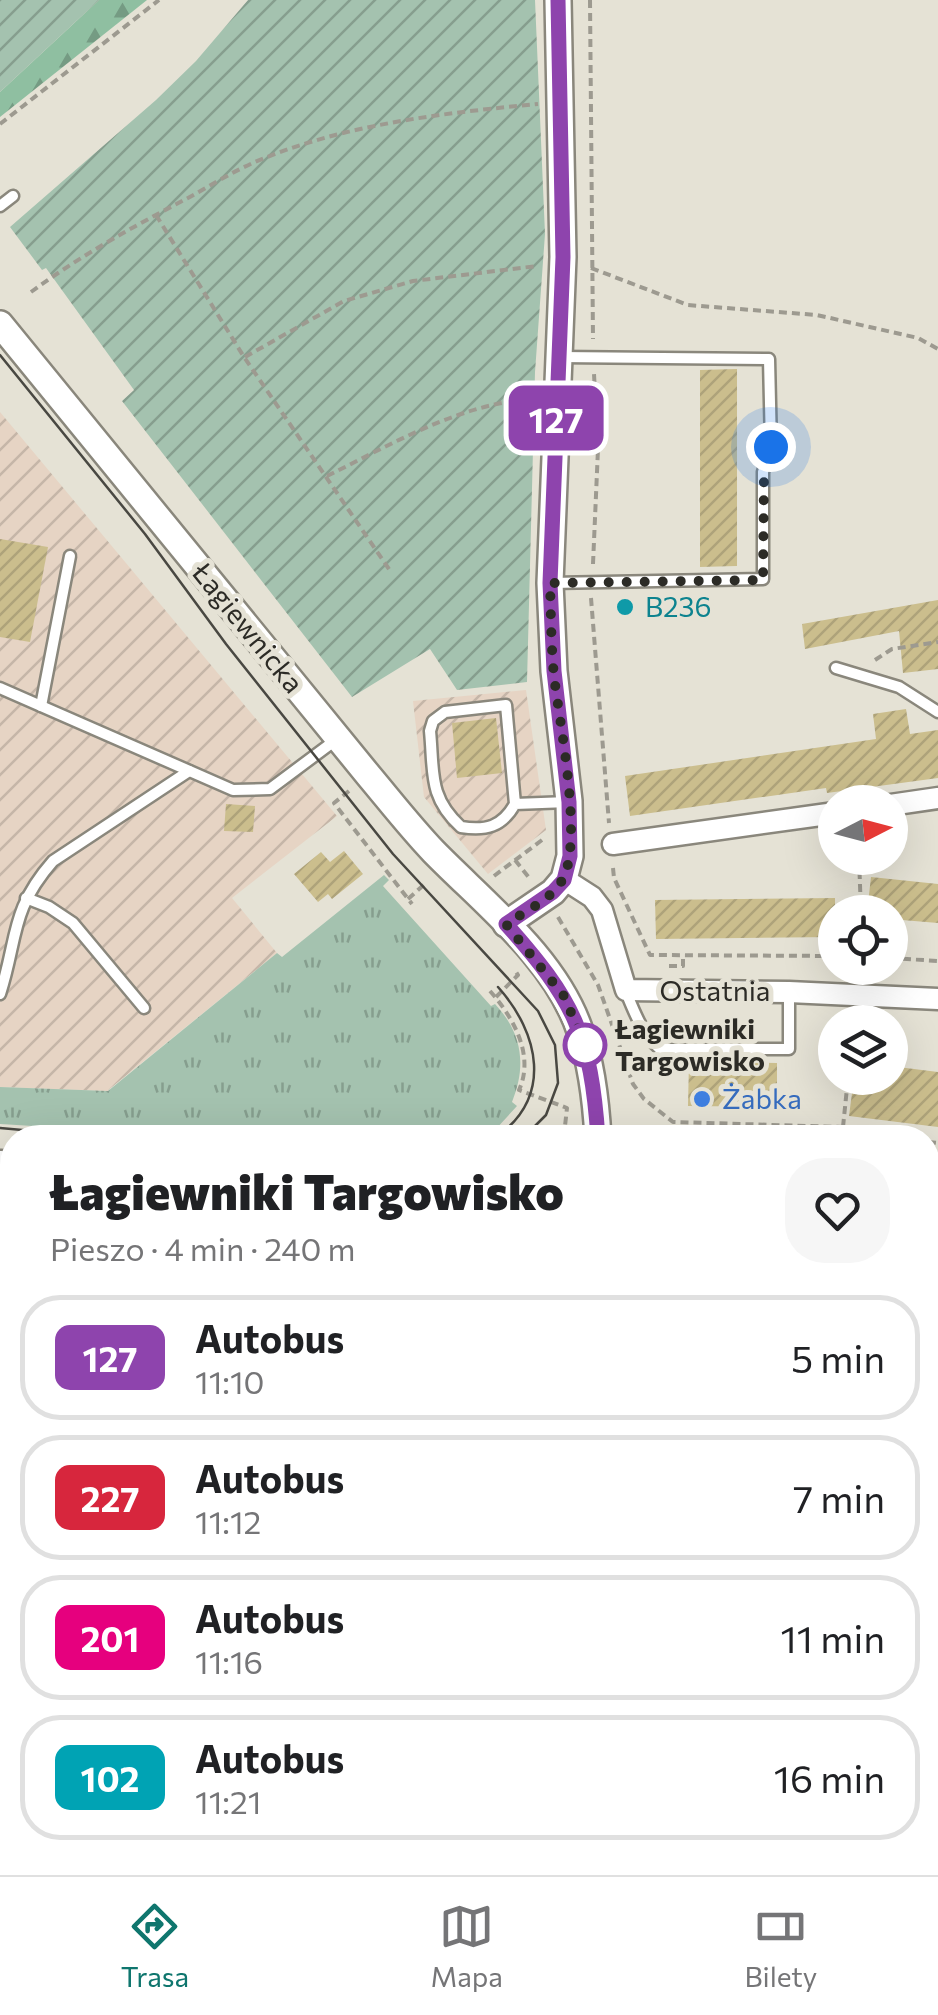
<!DOCTYPE html>
<html lang="pl">
<meta charset="utf-8">
<style>
:root{--surface:#fff;--page:#f6f6f6;--text:#202124;--muted:#757577;--line:#e0e0e0;--accent:#0f766e}
body{margin:0;font-family:Commissioner,sans-serif;background:var(--page);color:var(--text);height:100vh;display:flex;flex-direction:column;font-size:38px;white-space:nowrap}
*{box-sizing:border-box;margin:0}
p{font-size:32px;color:var(--muted)}
.icon{flex:none;width:55px;height:55px;fill:none;stroke:currentColor;stroke-width:2;stroke-linecap:round;stroke-linejoin:round}
.map{position:relative;flex:1;overflow:hidden}
.drawer{position:absolute;left:0px;top:1125px;width:940px;height:750px;display:flex;flex-direction:column;background:var(--surface);border-radius:40px 40px 0 0;box-shadow:0 10px 40px #0002}
.drawer>*{flex:none}
.badge{padding:0 20px;border-radius:15px;font-size:35px;line-height:65px}
.needle{width:65px;rotate:84deg}
.buttons{position:absolute;left:818px;top:785px;display:grid;gap:20px}
.buttons a{display:grid;place-items:center;width:90px;height:90px;border-radius:50%;background:var(--surface);box-shadow:0 10px 40px #0002;font-size:50px}
.you{position:absolute;width:50px;height:50px;margin:-25px;border:8px solid #fff;border-radius:50%;background:#1a73e8;box-shadow:0 0 0 15px #1a73e833}
.map>.badge{position:absolute;translate:-50% -50%;box-shadow:0 0 0 5px #fff}
.round{display:grid;place-items:center;flex:none;width:105px;height:105px;border-radius:40px;background:var(--page)}
.head{display:flex;align-items:center;justify-content:space-between;height:170px;padding:0 50px}
h1{font-size:48px;font-weight:800;line-height:75px}
ul{padding:0;list-style:none}
li{display:flex;align-items:center;gap:30px;height:125px;margin:0 20px 15px;padding:0 30px;border:5px solid var(--line);border-radius:40px}
li div{flex:1}
li b{display:block;font-size:38px}
li em{font-style:normal}
li .badge{min-width:110px;font-weight:700;text-align:center}
.dock{display:flex;justify-content:space-around;align-items:center;height:140px;border-top:2px solid var(--line);background:var(--surface);font-size:28px;color:var(--muted)}
.dock a{display:grid;justify-items:center;gap:5px}
.dock .selected{color:var(--accent)}
.map>svg:first-child{display:block}
.industrial{fill:url(#industrial-furrows)}
.grass{fill:url(#grass-tufts)}
.forest{fill:url(#forest-firs)}
.park{fill:#a4c2af}
.garden{fill:url(#garden-furrows)}
.building{fill:url(#building-hatch)}
.lines{fill:none;stroke-linecap:round;stroke-linejoin:round}
.service-casing{stroke:#8a877c;stroke-width:15}
.minor-casing{stroke:#8a877c;stroke-width:25}
.tertiary-casing{stroke:#8a877c;stroke-width:30}
.secondary-casing{stroke:#8a877c;stroke-width:35}
.path{stroke:#9d9a90;stroke-width:4;stroke-dasharray:8 5;stroke-linecap:butt}
.service{stroke:#fff;stroke-width:10}
.minor{stroke:#fff;stroke-width:20}
.tertiary{stroke:#fff;stroke-width:25}
.secondary{stroke:#fff;stroke-width:30}
.tram{stroke:#494842;stroke-width:2.5}
.line-casing{stroke:#fff;stroke-width:22}
.line{stroke:#8e44ad;stroke-width:15}
.walk{stroke:#2c2b26;stroke-width:10;stroke-dasharray:0 18}
.culture-dot{fill:#0f9aa8;stroke:#e5e2d5;stroke-width:4}
.stop-dot{fill:#fff;stroke:#8e44ad;stroke-width:5}
.shop-dot{fill:#3f7fe0;stroke:#e5e2d5;stroke-width:4}
.labels{text-anchor:middle;stroke-width:10;stroke-linejoin:round;paint-order:stroke}
.culture-label{font-size:28px;fill:#0d838f;stroke:#e5e2d5;text-anchor:start}
.street-label{font-size:28px;fill:#2c2b26;stroke:#e5e2d5}
.stop-label{font-size:28px;font-weight:bold;fill:#2c2b26;stroke:#e5e2d5;text-anchor:start}
.shop-label{font-size:28px;fill:#366cbe;stroke:#e5e2d5;text-anchor:start}
</style>
<div class="map">
<svg width="938" height="1875" viewBox="0 0 938 1875">
<defs>
<pattern id="industrial-furrows" width="10" height="10" patternUnits="userSpaceOnUse" patternTransform="scale(2.5)"><rect width="10" height="10" fill="#e6d4c4"/><path d="M-1 1l2-2M0 10L10 0M9 11l2-2" fill="none" stroke="#c5b6a8"/></pattern>
<pattern id="grass-tufts" width="24" height="20" patternUnits="userSpaceOnUse" patternTransform="scale(2.5)"><rect width="24" height="20" fill="#a4c2af"/><path d="M3 7l-1-3M5 7V3M7 7l1-3M15 17l-1-3M17 17v-4M19 17l1-3" fill="none" stroke="#869e8e"/></pattern>
<pattern id="forest-firs" width="22" height="20" patternUnits="userSpaceOnUse" patternTransform="scale(2.5)"><rect width="22" height="20" fill="#8fbfa1"/><path d="M5 1l3.5 6h-7zM16 11l3.5 6h-7z" fill="#759b83"/></pattern>
<pattern id="garden-furrows" width="10" height="10" patternUnits="userSpaceOnUse" patternTransform="scale(2.5)"><rect width="10" height="10" fill="#a4c2af"/><path d="M-1 1l2-2M0 10L10 0M9 11l2-2" fill="none" stroke="#869e8e"/></pattern>
<pattern id="building-hatch" width="6" height="6" patternUnits="userSpaceOnUse" patternTransform="scale(2.5)"><rect width="6" height="6" fill="#cbbe8d"/><path d="M-1 1l2-2M0 6l6-6M5 7l2-2" fill="none" stroke="#aea37a"/></pattern>
</defs>
<rect width="100%" height="100%" fill="#e5e2d5"/>
<g class="industrial">
<polygon points="0,412 337,816 232,898 277,953 107,1091 0,1087"/>
<polygon points="526,690 546,830 488,874 424,797 413,701"/>
</g>
<path class="grass" d="M384,875l5,5 -6,6 108,120 4,-2c27,29 32,61 17,98l5,4 -22,24 -13,8h-250l-232,-14v-37l108,4 169,-138 5,4z"/>
<polygon class="forest" points="99,0 147,0 0,117 0,92"/>
<polygon class="park" points="0,1200 12,1201 12,1862 630,1862 631,1875 0,1875"/>
<g class="garden">
<polygon points="0,0 99,0 0,92"/>
<polygon points="248,0 535,0 545,234 535,372 527,682 457,690 430,649 352,697 122,401 134,390 46,268 42,270 10,227 156,100 196,61"/>
</g>
<g class="building">
<polygon points="737,369 737,566 700,567 700,370"/>
<polygon points="0,539 48,547 30,642 0,637"/>
<polygon points="938,600 938,669 903,673 899,631 805,649 802,624"/>
<polygon points="906,709 910,734 938,730 938,778 827,793 826,788 630,816 625,776 876,739 873,714"/>
<polygon points="496,718 502,773 457,778 452,723"/>
<polygon points="226,804 255,806 253,832 224,831"/>
<polygon points="344,851 363,874 332,899 328,894 318,902 294,874 321,852 330,862"/>
<polygon points="871,877 938,884 938,923 890,919 890,912 867,912"/>
<polygon points="835,898 835,937 656,939 655,900"/>
<polygon points="689,1061 777,1063 777,1107 688,1106"/>
<polygon points="890,1066 938,1072 938,1127 849,1116 854,1078 890,1078"/>
</g>
<g class="lines">
<g class="service-casing">
<g id="service">
<polyline points="0,206 13,196"/>
<polyline points="551,583 763,579 763,472 771,447 769,359 560,357"/>
<polyline points="836,668 899,687 938,712"/>
<polyline points="0,688 233,790 270,789 337,739"/>
<polyline points="41,706 70,556"/>
<path d="M515,804c-13,23 -29,27 -54,23 -33,-30 -27,-55 -31,-96l3,-10 12,-9 61,-7 9,99 53,-2"/>
<polyline points="26,898 49,907 73,923 144,1008"/>
<path d="M626,992c9,22 16,41 34,57h129v-56"/>
<path d="M0,994c18,-56 10,-84 53,-133l136,-90"/>
</g>
</g>
<g class="minor-casing">
<g id="minor">
<polyline points="890,805 938,798"/>
<polyline points="613,844 835,813"/>
<polyline points="564,879 592,897 602,910 626,990 789,992 938,999"/>
</g>
</g>
<g class="tertiary-casing">
<g id="tertiary">
<path d="M0,324l369,452c21,25 42,52 65,76 52,53 122,107 146,179 12,34 16,70 18,107"/>
<polyline points="506,924 553,892 564,879 570,856 569,801 554,671 550,583 563,257 558,0"/>
<polyline points="630,1862 631,1875"/>
</g>
</g>
<g class="secondary-casing">
<g id="secondary">
<polyline points="0,1166 12,1167"/>
<polyline points="928,1206 938,1207"/>
</g>
</g>
<g class="path">
<polyline points="590,0 593,339"/>
<polyline points="0,124 159,0"/>
<polyline points="156,215 244,357 391,572"/>
<polyline points="591,268 688,305 817,315 918,338 938,349"/>
<path d="M31,292c49,-36 103,-66 157,-94 22,-12 44,-26 67,-36 89,-38 189,-49 283,-58"/>
<polyline points="245,357 344,301 413,281 537,266"/>
<path d="M327,476c65,-32 132,-72 205,-77"/>
<polyline points="593,564 598,449 594,374"/>
<polyline points="591,598 609,823"/>
<polyline points="875,660 892,649 938,642"/>
<polyline points="349,791 334,803 412,904"/>
<polyline points="859,858 861,912"/>
<polyline points="515,860 531,880"/>
<polyline points="613,868 614,878 650,955 835,956"/>
<polyline points="494,876 546,837"/>
<polyline points="408,899 427,882"/>
<polyline points="558,917 598,985 633,1084 644,1099 673,1122 843,1127 861,1138"/>
<polyline points="890,958 938,961"/>
<polyline points="669,966 683,966 683,955"/>
<path d="M490,991c23,26 45,64 29,99l48,18 -3,27h10"/>
<polyline points="496,997 518,975 516,972"/>
<polyline points="734,1125 734,1134 740,1134"/>
<polyline points="843,1127 848,1078"/>
<polyline points="928,1142 938,1143"/>
<polyline points="0,1378 12,1379"/>
<polyline points="0,1633 12,1625"/>
<polyline points="928,1646 938,1649"/>
<polyline points="0,1683 12,1672"/>
<polyline points="0,1763 12,1751"/>
<polyline points="0,1799 12,1785"/>
<polyline points="275,1875 288,1862"/>
</g>
<use href="#service" class="service"/>
<use href="#minor" class="minor"/>
<use href="#tertiary" class="tertiary"/>
<use href="#secondary" class="secondary"/>
<g class="tram">
<polyline points="0,355 145,534 226,644 393,854 538,1011 555,1045 558,1083 546,1115 523,1138"/>
<polyline points="0,1128 112,1138"/>
<path d="M495,1138c59,-41 44,-105 3,-151"/>
<polyline points="928,1165 938,1165"/>
</g>
</g>
<g class="lines">
<g class="line-casing">
<path id="line" d="M558,0l5,257 -13,326 4,88 15,131 1,54 -6,24 -11,12 -47,32c68,76 85,111 92,214"/>
</g>
<use href="#line" class="line"/>
<path class="walk" d="M585,1045l-21,-49 -58,-72c18,-12 43,-23 55,-42 24,-35 -2,-162 -7,-206 -3,-31 -3,-62 -4,-93l213,-3 1,-108 7,-25"/>
</g>
<circle class="culture-dot" cx="625" cy="607" r="10"/>
<circle class="stop-dot" cx="585" cy="1045" r="20"/>
<circle class="shop-dot" cx="702" cy="1099" r="10"/>
<g class="labels">
<g class="culture-label">
<text x="645" y="617">B236</text>
</g>
<g class="street-label">
<text transform="translate(248 628) rotate(51)" y="10">Łagiewnicka</text>
<text x="715" y="1001">Ostatnia</text>
</g>
<g class="stop-label">
<text x="615" y="1039">Łagiewniki<tspan x="615" dy="32">Targowisko</tspan></text>
</g>
<g class="shop-label">
<text x="722" y="1109">Żabka</text>
</g>
</g>
</svg>
<div class="buttons">
<a><svg class="needle" viewBox="-14 -14 28 28"><path d="M0-13l5 13h-10z" fill="#e53935"/><path d="M0 13l5-13h-10z" fill="#757577"/></svg></a>
<a><svg class="icon" aria-label="locate" viewBox="0 0 24 24"><circle cx="12" cy="12" r="6"/><path d="M12 2v4M12 18v4M2 12h4M18 12h4"/></svg></a>
<a><svg class="icon" aria-label="layers" viewBox="0 0 24 24"><path d="M12 4l9 5-9 5-9-5zM3 14l9 5 9-5"/></svg></a>
</div>
<div class="you" style="left:771px;top:447px"></div>
<b class="badge" style="left:556px;top:418px;background:#8e44ad;color:#fff">127</b>
<section class="drawer">
<div class="head"><div><h1>Łagiewniki Targowisko</h1><p>Pieszo · 4 min · 240 m</p></div><a class="round"><svg class="icon" aria-label="heart" viewBox="0 0 24 24"><path d="M12 20l-8-8c-3-5 5-10 8-4 3-6 11-1 8 4z"/></svg></a></div>
<ul>
<li><span class="badge" style="background:#8e44ad;color:#fff">127</span><div><b>Autobus</b><p>11:10</p></div><em>5 min</em></li>
<li><span class="badge" style="background:#d7263d;color:#fff">227</span><div><b>Autobus</b><p>11:12</p></div><em>7 min</em></li>
<li><span class="badge" style="background:#e6007e;color:#fff">201</span><div><b>Autobus</b><p>11:16</p></div><em>11 min</em></li>
<li><span class="badge" style="background:#00a3b4;color:#fff">102</span><div><b>Autobus</b><p>11:21</p></div><em>16 min</em></li>
</ul>
</section>
</div>
<nav class="dock">
<a class="selected"><svg class="icon" aria-label="directions" viewBox="0 0 24 24"><path d="M12 3l9 9-9 9-9-9zM9 14v-3h6M13 9l2 2-2 2"/></svg>Trasa</a>
<a><svg class="icon" aria-label="map" viewBox="0 0 24 24"><path d="M3 6l6-2 6 2 6-2v14l-6 2-6-2-6 2zM9 4v14M15 6v14"/></svg>Mapa</a>
<a><svg class="icon" aria-label="tickets" viewBox="0 0 24 24"><path d="M3 7h18v10H3zM15 7v10"/></svg>Bilety</a>
</nav>
